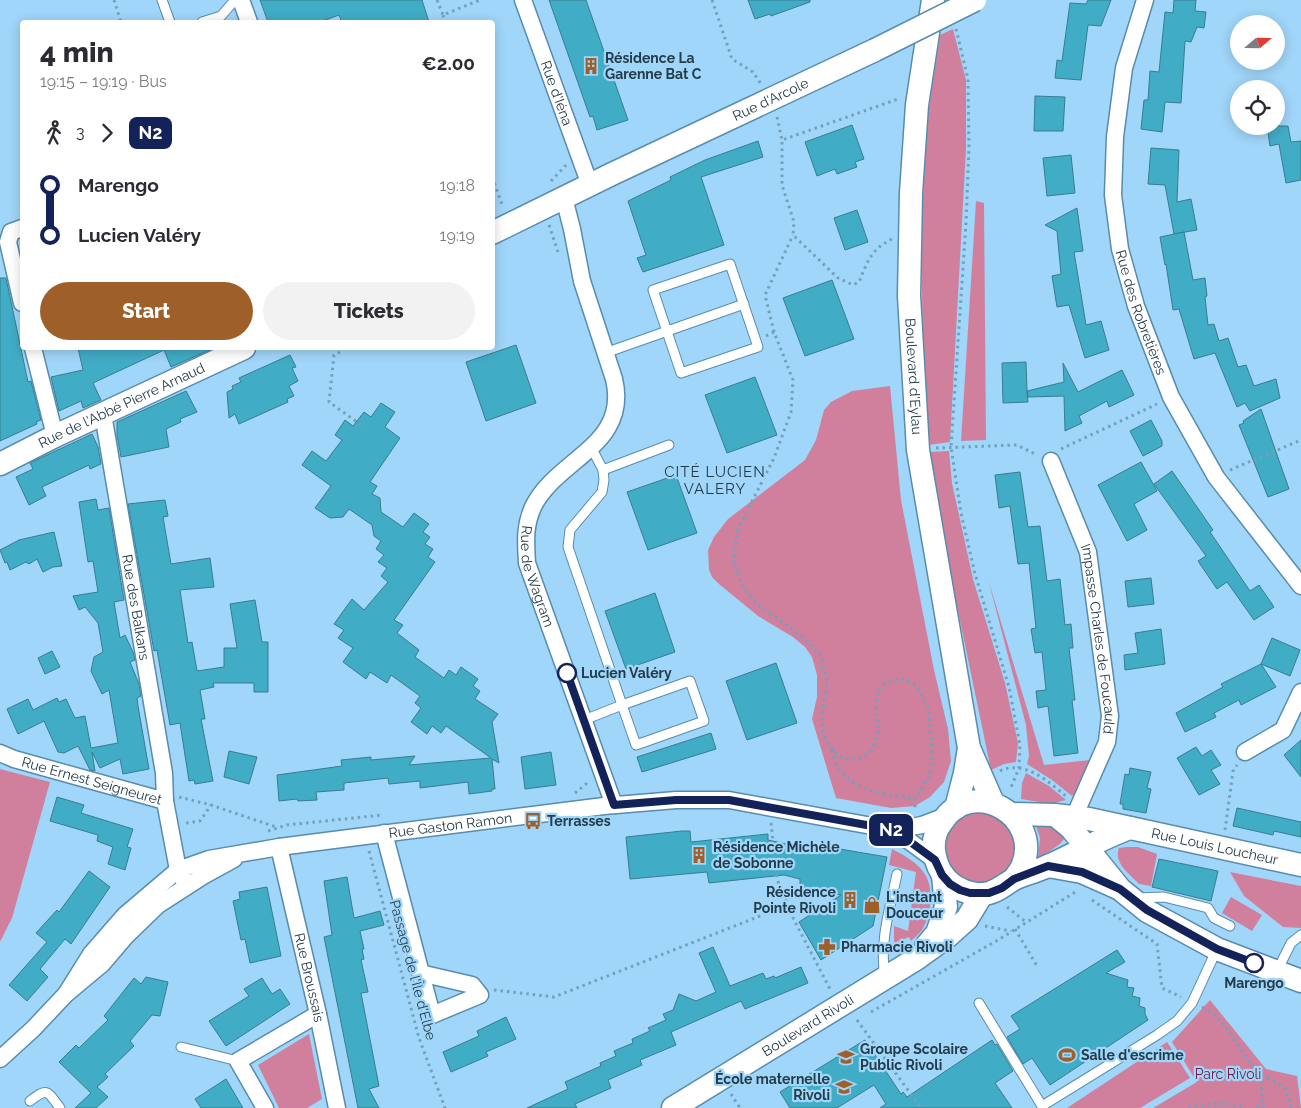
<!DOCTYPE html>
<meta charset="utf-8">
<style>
:root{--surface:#fff;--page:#f2f2f3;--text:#2b2b33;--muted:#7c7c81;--accent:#9f5f29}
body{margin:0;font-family:Raleway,sans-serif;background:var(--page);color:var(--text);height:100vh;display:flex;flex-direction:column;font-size:19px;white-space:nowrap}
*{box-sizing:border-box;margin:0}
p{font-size:16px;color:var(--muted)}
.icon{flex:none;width:28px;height:28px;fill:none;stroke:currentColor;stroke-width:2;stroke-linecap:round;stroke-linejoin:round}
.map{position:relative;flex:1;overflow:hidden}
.panel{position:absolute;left:20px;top:20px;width:475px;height:330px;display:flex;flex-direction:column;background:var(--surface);border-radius:5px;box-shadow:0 2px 12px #0003}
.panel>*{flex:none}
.badge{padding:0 10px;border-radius:8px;font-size:18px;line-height:32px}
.needle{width:32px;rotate:70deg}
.fabs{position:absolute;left:1230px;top:15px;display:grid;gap:10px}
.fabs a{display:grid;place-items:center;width:55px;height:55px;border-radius:50%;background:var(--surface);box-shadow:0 2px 12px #0003;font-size:25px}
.map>.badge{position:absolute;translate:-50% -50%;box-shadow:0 0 0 2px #fff}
.legs{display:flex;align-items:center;gap:8px;height:55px;padding:0 20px;font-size:16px}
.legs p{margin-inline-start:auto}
.summary{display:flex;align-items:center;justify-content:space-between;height:85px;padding:0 20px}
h1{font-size:28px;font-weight:800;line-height:38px}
.primary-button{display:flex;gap:10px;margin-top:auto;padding:10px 20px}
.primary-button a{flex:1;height:58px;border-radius:30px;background:var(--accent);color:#fff;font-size:20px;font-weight:800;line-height:58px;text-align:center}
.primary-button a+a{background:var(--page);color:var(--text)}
ul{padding:0 20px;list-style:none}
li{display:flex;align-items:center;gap:18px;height:50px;font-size:19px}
li i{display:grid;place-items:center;width:8px;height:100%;margin:0 6px;background:currentColor}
li i::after{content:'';width:12px;height:12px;margin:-6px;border:4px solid;border-radius:50%;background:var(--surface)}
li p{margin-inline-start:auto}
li:first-child i{background:linear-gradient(#0000 50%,currentColor 0)}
li:last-child i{background:linear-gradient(currentColor 50%,#0000 0)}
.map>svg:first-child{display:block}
.green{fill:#d0809d}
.building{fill:#41acc6;stroke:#387d8f}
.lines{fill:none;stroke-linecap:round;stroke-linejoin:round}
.lane-casing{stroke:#588cad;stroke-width:11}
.street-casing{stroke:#588cad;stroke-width:19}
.secondary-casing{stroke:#588cad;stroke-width:25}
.path{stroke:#75a0bb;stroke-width:3;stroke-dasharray:2.5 4;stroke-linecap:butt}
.lane{stroke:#fff;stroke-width:9}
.street{stroke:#fff;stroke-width:16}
.secondary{stroke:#fff;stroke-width:22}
.secondary-bridge-casing{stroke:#588cad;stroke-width:25;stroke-linecap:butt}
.secondary-bridge{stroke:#fff;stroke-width:22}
.line-1-casing{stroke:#fff;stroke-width:11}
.line-1{stroke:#132258;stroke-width:8}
.stop-1-dot{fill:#fff;stroke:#132258;stroke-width:2.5}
.labels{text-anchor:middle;stroke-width:4.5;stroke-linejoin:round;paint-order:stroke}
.poi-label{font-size:14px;font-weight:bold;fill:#243b49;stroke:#a0d6f9;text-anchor:start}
.street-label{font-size:14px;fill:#243b49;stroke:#a0d6f9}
.stop-label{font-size:14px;font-weight:bold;fill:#243b49;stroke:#a0d6f9;text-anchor:start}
.park-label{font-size:14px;fill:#731b43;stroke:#a0d6f9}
.neighbourhood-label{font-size:15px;letter-spacing:1px;fill:#243b49;stroke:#a0d6f9}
</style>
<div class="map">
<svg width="1301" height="1108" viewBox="0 0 1301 1108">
<rect width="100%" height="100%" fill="#a0d6f9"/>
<g class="green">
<path d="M953,29l13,51v69l-16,293 -22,3c-7,-106 -9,-210 -1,-316 2,-31 9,-63 13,-94z"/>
<polygon points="976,201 984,203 986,440 961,441"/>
<polygon points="890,386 901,500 934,670 948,729 951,761 944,782 930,797 915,806 891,808 836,798 812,719 817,697 817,675 812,657 805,647 793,637 758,616 719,584 712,577 709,570 708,550 714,537 728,519 805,460 816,440 824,410 831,402 852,391"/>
<polygon points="949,451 952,483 973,579 1005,683 1018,743 1016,762 1004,764 991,770 947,558 929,452"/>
<polygon points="988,579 1044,765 1090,760 1081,786 1072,796 1052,780 1027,764 1029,756 1026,725"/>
<polygon points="0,769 50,782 12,918 0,942"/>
<polygon points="1026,773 1049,786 1066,800 1050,804 1021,799 1022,783"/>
<polygon points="963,811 1002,813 1020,846 1007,874 992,882 977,883 962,881 947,866 943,847 947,825"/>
<polygon points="1035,823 1054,825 1067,835 1060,844 1038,859 1040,838"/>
<path d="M1126,847h12l19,7 -6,32 -12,-2c-9,-10 -26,-21 -20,-36z"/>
<path d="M892,849c12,6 28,15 34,27 8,15 5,40 -4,54 -3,4 -8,8 -11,11l-2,-4 -15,6v-17l14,5 8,-59 -27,-7z"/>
<polygon points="1230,872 1301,886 1301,928 1283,927 1244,896"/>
<polygon points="1231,897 1262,915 1252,931 1222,913"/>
<polygon points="1210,1000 1266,1069 1297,1076 1301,1108 1153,1108 1197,1082 1172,1042"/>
<polygon points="309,1034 322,1099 307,1108 279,1108 258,1065"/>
<polygon points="1167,1042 1190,1078 1140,1108 1067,1108"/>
</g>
<g class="building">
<polygon points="260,0 422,0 429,22 342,22 339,15 320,22 268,22"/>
<polygon points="549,0 586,0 628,120 597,130 593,116 590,117"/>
<polygon points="748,0 810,0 810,2 771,16 770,14 755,19"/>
<polygon points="1088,0 1111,0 1101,26 1088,25 1081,80 1055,78 1057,60 1062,61 1070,3 1086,4"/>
<polygon points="1174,0 1196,0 1195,11 1206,12 1204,28 1197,27 1191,42 1185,41 1181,103 1165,102 1162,132 1141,129 1144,100 1148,100 1150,71 1159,72 1165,12 1173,13"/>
<polygon points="1035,96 1065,97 1063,131 1034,131"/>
<polygon points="852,125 864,159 855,162 857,167 837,174 835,169 817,176 805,142"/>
<polygon points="1267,126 1288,126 1291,142 1301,141 1301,180 1286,183 1279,144 1270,146"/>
<polygon points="758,141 763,157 701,177 724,245 643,272 637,258 646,255 628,201 671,180 670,177 705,160"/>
<polygon points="1151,148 1179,150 1177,202 1191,199 1197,230 1174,234 1165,185 1148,184"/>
<polygon points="1071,155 1075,193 1047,196 1043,158"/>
<polygon points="1077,208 1083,251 1074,252 1086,325 1101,321 1109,350 1085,358 1069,305 1057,307 1052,276 1061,274 1057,231 1045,225"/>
<polygon points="857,210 868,242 845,250 834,218"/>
<polygon points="1184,232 1193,280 1205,278 1207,296 1205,297 1208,325 1214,324 1219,341 1228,338 1238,367 1246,365 1254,386 1276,379 1280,398 1250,411 1245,403 1237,407 1215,353 1194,359 1179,309 1173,310 1166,264 1165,265 1160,237"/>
<polygon points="0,278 6,278 28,382 31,381 41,420 36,422 37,424 0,441"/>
<polygon points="832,280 854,339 805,356 783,298"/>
<polygon points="516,345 536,403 486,421 466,362"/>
<polygon points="78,348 214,348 171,367 164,350 93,383 101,400 83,408 81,401 59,411 51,377 83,370"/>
<polygon points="290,355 296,367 292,368 298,381 289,386 294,396 287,399 288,402 239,424 235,414 229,418 227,392 233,389 232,386 241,382 239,378"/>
<polygon points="1026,362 1027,391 1064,382 1063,363 1078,392 1122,370 1134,395 1109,407 1107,401 1079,416 1082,423 1065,431 1064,396 1028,397 1027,391 1028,402 1003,403 1002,363"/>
<polygon points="755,377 777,435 727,453 705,395"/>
<polygon points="186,391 197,412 180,419 181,422 166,429 169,447 121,457 117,435 117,422"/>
<polygon points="381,403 395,412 385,427 400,438 370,482 377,486 372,494 380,498 381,512 403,527 414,513 429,524 423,532 430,537 425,544 433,549 428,557 435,562 394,620 403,625 397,633 419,650 415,657 444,678 449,670 456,675 461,667 478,679 473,686 480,691 475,699 498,714 492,722 499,763 492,759 495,789 492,789 492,791 469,794 468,782 420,788 420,781 389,784 388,778 344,783 344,790 316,792 317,800 298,801 297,799 279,801 277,775 342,766 341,760 371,757 371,760 415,756 409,765 491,758 446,726 441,733 432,726 427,734 411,722 421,708 415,703 420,696 391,675 387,683 370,672 366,679 343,662 353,648 338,638 344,630 334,624 352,599 364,610 388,582 381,576 387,568 378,562 384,555 376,549 381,541 374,536 372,525 349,509 343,517 330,518 315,508 331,486 302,465 312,451 326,461 342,440 335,435 345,420 353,426 364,412 371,417"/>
<polygon points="1261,409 1289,489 1268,497 1239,425 1244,423 1243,421"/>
<polygon points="1151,420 1162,441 1162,446 1143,456 1130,431"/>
<polygon points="92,434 98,447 101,464 90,469 89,465 42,487 46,496 29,505 16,477 33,469 30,463"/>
<polygon points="1141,462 1157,491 1134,504 1147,530 1127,541 1098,485"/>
<polygon points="1172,471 1213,530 1210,532 1250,591 1259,585 1274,607 1254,620 1227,582 1217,589 1198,561 1206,556 1154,484"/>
<polygon points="1020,472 1028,527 1040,526 1047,581 1060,579 1065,625 1071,624 1073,648 1069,648 1075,700 1072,700 1078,753 1054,756 1048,706 1038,708 1036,691 1046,690 1042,652 1035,653 1031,629 1036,628 1029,563 1018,564 1010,506 999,508 995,475"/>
<polygon points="676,475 697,533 648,550 627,492"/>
<polygon points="96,499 98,510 109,508 124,600 114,602 120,638 125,635 133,652 135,660 130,662 139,684 141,696 137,698 138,706 149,769 123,774 120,759 100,768 92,752 95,771 90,770 78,746 64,753 58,752 44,721 18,734 7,709 28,699 33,710 57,698 59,702 66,699 75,718 85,716 91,748 118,743 109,690 102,694 91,671 94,657 103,652 98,623 85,607 79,610 73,596 98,592 93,561 88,562 79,502"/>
<polygon points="165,500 168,516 163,517 171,564 210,558 214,587 180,590 188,643 192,642 197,671 224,667 224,648 237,648 230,604 255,600 262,642 268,642 268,692 254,692 254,683 213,683 214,687 200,690 205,719 201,719 213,781 195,784 194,780 189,781 180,723 170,725 157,650 154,651 128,504"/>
<polygon points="54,532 62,566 53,567 43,572 37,559 29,564 26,562 10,570 7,562 5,563 0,550 19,540"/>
<polygon points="1151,578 1154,604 1128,607 1125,581"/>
<polygon points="655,593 675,652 626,669 605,611"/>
<polygon points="1161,629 1165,664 1125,670 1124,655 1138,653 1135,633"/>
<polygon points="1272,638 1300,650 1290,676 1261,664"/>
<polygon points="52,651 60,667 45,674 38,658"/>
<polygon points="776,663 797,723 747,740 726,681"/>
<polygon points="1261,664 1276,687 1241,705 1239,700 1214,713 1216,717 1185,732 1176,713 1223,687 1221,684"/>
<polygon points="711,733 716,749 642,772 637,757"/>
<polygon points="1301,740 1301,777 1284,755"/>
<polygon points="1196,747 1202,756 1211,750 1221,765 1211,770 1220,784 1199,795 1177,758"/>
<polygon points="229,751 257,757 249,784 224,777"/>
<polygon points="551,752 556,785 525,789 521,757"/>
<polygon points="1130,768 1151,772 1147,788 1151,789 1146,813 1123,809 1123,804 1120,804 1125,774 1129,775"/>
<polygon points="57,797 84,805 81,813 133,829 127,847 131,848 125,870 108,864 113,847 97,841 98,835 50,821"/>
<polygon points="1237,808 1301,822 1301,837 1274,831 1273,835 1233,826"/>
<polygon points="682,831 690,831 691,842 768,834 768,840 827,853 828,847 887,857 873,926 821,960 799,922 841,895 800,887 800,879 784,875 709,883 707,872 630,879 626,837"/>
<polygon points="1159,859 1218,871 1211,901 1152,887"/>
<polygon points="89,871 110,887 71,944 65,939 40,969 48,977 27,1001 9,985 47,942 36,933 57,910 59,912"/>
<polygon points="347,877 354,918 380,911 384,925 360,931 364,949 362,949 364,959 361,960 368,992 361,993 379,1086 369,1089 379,1108 358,1108 324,937 332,935 324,881"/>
<polygon points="267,887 281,956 250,963 245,939 241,940 233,901 240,899 239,892"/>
<polygon points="713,947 730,986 763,973 766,979 774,976 775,978 801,967 808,983 745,1009 741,1001 671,1032 676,1045 640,1060 642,1065 608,1080 611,1088 575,1104 577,1108 527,1108 568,1089 565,1082 601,1066 600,1063 616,1056 614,1051 633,1043 632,1039 650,1031 648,1028 666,1020 663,1014 673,1010 679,994 696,1001 716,992 699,953"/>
<polygon points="1117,950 1125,962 1106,973 1128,980 1127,987 1134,988 1132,996 1140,998 1139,1006 1145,1008 1145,1014 1148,1020 1050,1085 1032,1058 1023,1064 1007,1037 1020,1029 1011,1016"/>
<polygon points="146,977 168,982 160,1016 152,1015 130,1041 134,1046 105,1074 108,1077 97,1087 108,1097 96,1108 75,1108 91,1093 59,1062 76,1045 79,1048 108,1020 104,1016 134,978 141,984"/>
<polygon points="262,978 272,994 280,989 290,1004 226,1046 209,1021 249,996 244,989"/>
<polygon points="506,1017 516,1039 486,1052 488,1056 451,1072 443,1052 479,1036 477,1031"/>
<polygon points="865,1040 901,1094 903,1092 907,1097 992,1040 995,1045 997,1044 1013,1071 995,1083 1012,1108 880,1108 886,1104 874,1085 837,1108 790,1108 780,1092"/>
<polygon points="226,1079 243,1108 201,1108 195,1099"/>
</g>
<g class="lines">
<g class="lane-casing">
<g id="lane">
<polyline points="162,0 170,22"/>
<polyline points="202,22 221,16 235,0"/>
<polygon points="730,264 758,347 681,373 653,290"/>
<polyline points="605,353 744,304"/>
<polyline points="603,470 669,445"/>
<polygon points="690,681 704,721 636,745 622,705"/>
<polyline points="584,720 622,705 568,547 570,530 602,492 604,480 603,470 591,447"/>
<polyline points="1136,898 1164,897 1208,908 1214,918 1230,926"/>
<polyline points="1277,971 1291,943 1301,935"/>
<path d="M885,977c-6,-34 5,-69 12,-103"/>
<polyline points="979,1003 1042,1106 1157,1035 1177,1021 1192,1003 1217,949"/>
<polyline points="181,1047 238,1061"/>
<path d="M30,1101c18,-14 17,-10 30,7"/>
</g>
</g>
<g class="street-casing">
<g id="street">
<polyline points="241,0 249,22"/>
<path id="s1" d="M523,0l67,185"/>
<path id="s2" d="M1145,0l-21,68 -9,69 -2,58 7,54 16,57 35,91 45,80 85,109"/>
<path id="s3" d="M564,198l8,31 10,52 32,98c16,67 -57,79 -81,128 -9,20 -7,36 -6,56l87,242"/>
<polyline points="22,228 11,232 8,242 22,303"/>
<polyline points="33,348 55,436"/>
<path id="s4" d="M103,414l61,359 1,28"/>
<path id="s5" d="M1051,461l37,91 22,164 -3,26 -33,75"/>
<polyline points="1245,752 1283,730 1301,692"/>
<path id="s6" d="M0,753l14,6 151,42 13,69 5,9"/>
<polyline points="894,830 935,860"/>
<polyline points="384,833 432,1015 480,995 472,985 420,973"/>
<path id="s7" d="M279,847l39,167 19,94"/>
<path id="s8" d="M66,994l25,-40 34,-39 53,-45 31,-11 70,-12 86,-11 239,-30 72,-6h53l165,30 28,-5 24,-9"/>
<polyline points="0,1059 33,1029 66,994 102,964 125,937 158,905 203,876 234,859"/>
<polyline points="265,1108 238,1061 318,1014"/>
</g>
</g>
<g class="secondary-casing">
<g id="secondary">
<path id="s9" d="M933,0l-16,105 -6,88 -2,103 9,154 51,298 24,55"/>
<path id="s10" d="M492,233l120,-59 263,-124"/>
<path id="s11" d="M0,464l55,-28 189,-88"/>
<polyline points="956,808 965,773 969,748"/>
<path id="s12" d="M1012,814l43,1 34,4 212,46"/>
<polyline points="1055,815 1071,828 1120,889 1147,911 1217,949 1301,981"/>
<polyline points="1048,866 1082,872 1118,888"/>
<path d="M1014,879c3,-4 6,-8 8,-12 22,-51 -50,-92 -80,-45 -6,8 -9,18 -8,28 2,16 8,28 22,37 10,6 23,9 33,6 11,-3 17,-10 27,-15 10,-4 21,-7 32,-12 28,-12 53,-28 82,-38"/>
<polyline points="926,946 937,933 946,907 943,875"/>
<path id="s13" d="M673,1108l243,-149 32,-23 19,-17 15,-25"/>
</g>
</g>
<g class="path">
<polyline points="114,0 121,22"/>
<polyline points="437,0 443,15 480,0"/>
<polyline points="712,0 732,59 753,72 761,84"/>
<polyline points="443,15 445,22"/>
<polyline points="956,29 968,79 969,147 966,223 951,447 961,513 975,574 1009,687 1020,745 1019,768 1010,790"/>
<polyline points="777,117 782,140"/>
<polyline points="492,177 503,207"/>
<polyline points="551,181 566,165"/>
<polyline points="549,225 558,252"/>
<path d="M892,239c-22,11 -24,22 -33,43l-6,3 -15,-7 -45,-43 1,-13 -12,-37v-45l116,-41"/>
<polyline points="774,332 765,295 793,235"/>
<polyline points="766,336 774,332 793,380 791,412 774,458 738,529 733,560 744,589 760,606 803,637 821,656 827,682 822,718 823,733 832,750 846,759 862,758 872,750 879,731 876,710 878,691 886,682 903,679 917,686 928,707 932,750 930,775 915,799 915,810"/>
<polyline points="340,352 334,355 329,402 364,427"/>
<polyline points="936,448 1017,445 1037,455"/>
<polyline points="1061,449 1157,404"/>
<polyline points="1230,470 1301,440"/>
<path d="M832,750c2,6 3,14 7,19 15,23 51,26 76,30"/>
<path d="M1000,771c24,-12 49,11 67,26"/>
<polyline points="575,793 586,784 586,780"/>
<polyline points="179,797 211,805 276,827"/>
<polyline points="186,823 200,821 211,805"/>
<polyline points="771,823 777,879 793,918 830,989"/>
<polyline points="1225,830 1233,771 1237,765"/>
<polyline points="268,831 287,825 382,815"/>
<polyline points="369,851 419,1038 445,1108"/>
<polyline points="1092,900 1157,944 1162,988 1181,997"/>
<polyline points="1007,907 1026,922"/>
<polyline points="985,926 1011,931"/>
<polyline points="1015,929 1037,966"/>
<polyline points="494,990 554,997 788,905"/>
<path d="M1202,1007c27,13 36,46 57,65 8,7 19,11 27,17l5,19"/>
<polyline points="871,1012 998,940 1077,891"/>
<polyline points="857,1020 921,1108"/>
<polyline points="1260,1074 1263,1108"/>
<polyline points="731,1094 740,1108"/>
<path d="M1188,1108c20,-5 37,-7 58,0"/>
<polyline points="1256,1108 1262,1104"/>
</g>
<use href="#lane" class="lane"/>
<use href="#street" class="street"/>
<use href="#secondary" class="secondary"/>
<g class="secondary-bridge-casing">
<polyline id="secondary-bridge" points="875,50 975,0"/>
</g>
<use href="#secondary-bridge" class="secondary-bridge"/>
</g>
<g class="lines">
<g class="line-1-casing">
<polyline id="line-1" points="567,673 614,805 676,800 729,800 894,830 935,860 942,875 950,884 960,890 970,893 989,893 1002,888 1014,879 1048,866 1082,872 1120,889 1147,910 1217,949 1254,963"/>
</g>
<use href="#line-1" class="line-1"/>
</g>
<defs>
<g id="building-bare" transform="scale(1.35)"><path d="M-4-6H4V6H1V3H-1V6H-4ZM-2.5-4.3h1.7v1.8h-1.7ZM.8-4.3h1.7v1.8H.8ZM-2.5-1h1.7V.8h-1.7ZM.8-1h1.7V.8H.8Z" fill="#9f5f29" stroke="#a0d6f9" stroke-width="2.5" paint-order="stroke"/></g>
<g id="bus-bare" transform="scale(1.35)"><path d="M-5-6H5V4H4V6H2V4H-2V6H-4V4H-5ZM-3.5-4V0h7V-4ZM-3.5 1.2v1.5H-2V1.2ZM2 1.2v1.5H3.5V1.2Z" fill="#9f5f29" stroke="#a0d6f9" stroke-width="2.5" paint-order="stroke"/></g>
<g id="shop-bare" transform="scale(1.35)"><path d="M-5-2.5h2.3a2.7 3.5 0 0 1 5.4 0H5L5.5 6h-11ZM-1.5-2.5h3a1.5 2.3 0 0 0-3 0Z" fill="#9f5f29" stroke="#a0d6f9" stroke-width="2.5" paint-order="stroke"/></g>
<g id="pharmacy-bare" transform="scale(1.35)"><path d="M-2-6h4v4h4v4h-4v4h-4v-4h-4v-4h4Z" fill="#9f5f29" stroke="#a0d6f9" stroke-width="2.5" paint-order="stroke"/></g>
<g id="stadium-bare" transform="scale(1.35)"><path d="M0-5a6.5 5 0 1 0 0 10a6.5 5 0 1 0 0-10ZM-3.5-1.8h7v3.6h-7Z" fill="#9f5f29" stroke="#a0d6f9" stroke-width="2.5" paint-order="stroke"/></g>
<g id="school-bare" transform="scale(1.35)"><path d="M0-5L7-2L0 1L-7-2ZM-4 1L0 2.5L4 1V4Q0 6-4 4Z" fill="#9f5f29" stroke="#a0d6f9" stroke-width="2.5" paint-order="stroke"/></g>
</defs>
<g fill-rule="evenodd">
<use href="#building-bare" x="591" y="66"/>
<use href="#bus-bare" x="533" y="821"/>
<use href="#building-bare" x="699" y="855"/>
<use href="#building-bare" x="850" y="900"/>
<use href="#shop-bare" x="872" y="905"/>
<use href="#pharmacy-bare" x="827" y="947"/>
<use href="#stadium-bare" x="1067" y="1055"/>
<use href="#school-bare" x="846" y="1057"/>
<use href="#school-bare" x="844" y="1087"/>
</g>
<g class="stop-1-dot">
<circle cx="567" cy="673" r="9"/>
<circle cx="1254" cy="963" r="9"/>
</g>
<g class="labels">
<g class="poi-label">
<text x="605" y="63">Résidence La<tspan x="605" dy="16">Garenne Bat C</tspan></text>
<text x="547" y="826">Terrasses</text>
<text x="713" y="852">Résidence Michèle<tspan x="713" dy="16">de Sobonne</tspan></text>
<text x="836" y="897" text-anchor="end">Résidence<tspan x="836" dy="16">Pointe Rivoli</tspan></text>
<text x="886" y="902">L'instant<tspan x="886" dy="16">Douceur</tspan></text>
<text x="841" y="952">Pharmacie Rivoli</text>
<text x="860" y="1054">Groupe Scolaire<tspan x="860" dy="16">Public Rivoli</tspan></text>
<text x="1081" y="1060">Salle d'escrime</text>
<text x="830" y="1084" text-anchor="end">École maternelle<tspan x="830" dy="16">Rivoli</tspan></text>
</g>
<g class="street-label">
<text dy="5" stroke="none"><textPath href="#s1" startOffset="99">Rue d'Iéna</textPath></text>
<text dy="5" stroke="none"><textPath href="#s10" startOffset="309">Rue d'Arcole</textPath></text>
<text dy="5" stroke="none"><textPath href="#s2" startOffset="320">Rue des Robretières</textPath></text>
<text dy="5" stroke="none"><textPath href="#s9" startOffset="378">Boulevard d'Eylau</textPath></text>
<text dy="5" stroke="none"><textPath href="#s11" startOffset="135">Rue de l'Abbé Pierre Arnaud</textPath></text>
<text dy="5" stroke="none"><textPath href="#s3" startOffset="420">Rue de Wagram</textPath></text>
<text dy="5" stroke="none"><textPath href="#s4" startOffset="196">Rue des Balkans</textPath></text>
<text dy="5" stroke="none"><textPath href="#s5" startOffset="186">Impasse Charles de Foucauld</textPath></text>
<text dy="5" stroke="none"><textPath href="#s6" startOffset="96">Rue Ernest Seigneuret</textPath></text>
<text dy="5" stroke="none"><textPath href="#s8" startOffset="445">Rue Gaston Ramon</textPath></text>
<text dy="5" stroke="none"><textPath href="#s12" startOffset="206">Rue Louis Loucheur</textPath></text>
<text transform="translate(413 970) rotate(75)" y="5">Passage de l'Île d'Elbe</text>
<text dy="5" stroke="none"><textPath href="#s7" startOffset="134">Rue Broussais</textPath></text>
<text dy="5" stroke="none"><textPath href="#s13" startOffset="158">Boulevard Rivoli</textPath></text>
</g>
<g class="stop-label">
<text x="581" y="678">Lucien Valéry</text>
<text x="1254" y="988" text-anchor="middle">Marengo</text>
</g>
<g class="park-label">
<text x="1228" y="1079">Parc Rivoli</text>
</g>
<g class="neighbourhood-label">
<text x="715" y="477">CITÉ LUCIEN<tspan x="715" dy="17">VALERY</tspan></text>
</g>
</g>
</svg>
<div class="fabs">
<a><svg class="needle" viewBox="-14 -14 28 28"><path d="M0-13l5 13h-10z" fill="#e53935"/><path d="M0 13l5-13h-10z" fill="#7c7c81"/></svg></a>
<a><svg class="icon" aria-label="locate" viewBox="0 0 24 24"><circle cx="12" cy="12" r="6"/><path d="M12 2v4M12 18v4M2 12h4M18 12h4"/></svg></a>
</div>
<b class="badge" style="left:891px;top:830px;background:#132258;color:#fff">N2</b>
<section class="panel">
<div class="summary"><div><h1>4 min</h1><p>19:15 – 19:19 · Bus</p></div><b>€2.00</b></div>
<div class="legs"><svg class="icon" aria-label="walk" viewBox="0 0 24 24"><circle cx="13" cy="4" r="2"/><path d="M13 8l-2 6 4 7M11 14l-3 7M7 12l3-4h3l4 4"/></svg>3<svg class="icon" aria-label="forward" viewBox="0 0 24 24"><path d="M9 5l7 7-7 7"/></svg><b class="badge" style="background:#132258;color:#fff">N2</b></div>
<ul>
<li><i style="color:#132258"></i><b>Marengo</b><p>19:18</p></li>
<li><i style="color:#132258"></i><b>Lucien Valéry</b><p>19:19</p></li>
</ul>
<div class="primary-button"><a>Start</a><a>Tickets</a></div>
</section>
</div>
